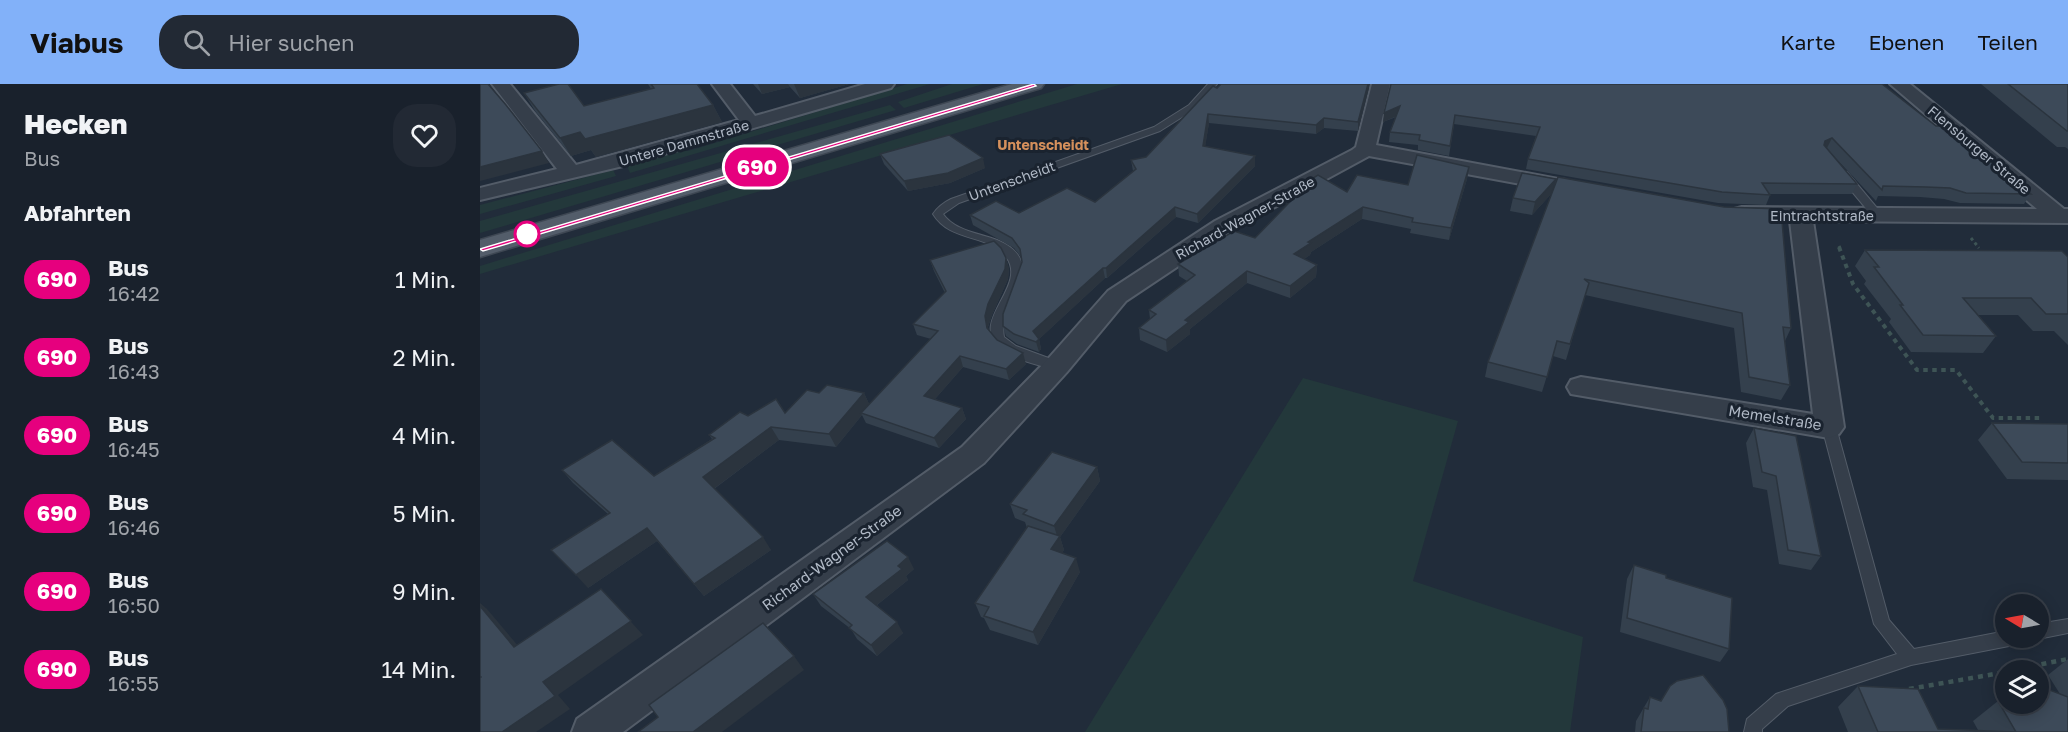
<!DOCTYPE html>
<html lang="de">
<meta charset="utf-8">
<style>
:root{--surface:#19212c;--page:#222934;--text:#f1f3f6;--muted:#9fa3a9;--line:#373e48;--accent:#82b1f9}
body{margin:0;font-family:"Golos Text",sans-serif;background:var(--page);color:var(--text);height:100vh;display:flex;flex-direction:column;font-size:22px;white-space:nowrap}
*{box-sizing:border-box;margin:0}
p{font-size:20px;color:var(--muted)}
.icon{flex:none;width:33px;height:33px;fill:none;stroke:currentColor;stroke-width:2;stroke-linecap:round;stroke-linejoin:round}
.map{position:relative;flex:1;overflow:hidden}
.sheet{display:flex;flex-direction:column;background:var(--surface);width:480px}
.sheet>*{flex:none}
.badge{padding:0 12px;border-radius:20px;font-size:21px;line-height:39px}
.needle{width:39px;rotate:280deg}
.tools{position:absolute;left:1515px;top:510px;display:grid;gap:12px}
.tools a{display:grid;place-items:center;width:54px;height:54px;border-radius:50%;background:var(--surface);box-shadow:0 3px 15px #0003,0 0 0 2px var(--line);font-size:30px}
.map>.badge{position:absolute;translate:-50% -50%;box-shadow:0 0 0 3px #fff}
h2{padding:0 24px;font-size:22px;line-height:54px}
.round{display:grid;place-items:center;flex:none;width:63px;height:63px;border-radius:24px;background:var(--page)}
.summary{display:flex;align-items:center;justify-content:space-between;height:102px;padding:0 24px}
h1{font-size:28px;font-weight:800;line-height:45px}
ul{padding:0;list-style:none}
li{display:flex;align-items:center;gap:18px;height:78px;padding:0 24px}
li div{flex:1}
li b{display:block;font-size:22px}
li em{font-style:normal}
li .badge{min-width:66px;font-weight:700;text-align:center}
header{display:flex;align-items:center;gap:36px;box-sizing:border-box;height:84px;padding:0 30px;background:var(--accent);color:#111}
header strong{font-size:28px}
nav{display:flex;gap:33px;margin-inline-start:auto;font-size:21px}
.search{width:420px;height:54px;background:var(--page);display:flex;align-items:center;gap:15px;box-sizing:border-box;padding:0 21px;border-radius:24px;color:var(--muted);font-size:22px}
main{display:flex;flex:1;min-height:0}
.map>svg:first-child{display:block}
.green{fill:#23383b}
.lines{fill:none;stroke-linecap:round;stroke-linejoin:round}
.service-casing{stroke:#535c68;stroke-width:2}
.minor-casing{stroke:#535c68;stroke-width:4}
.primary-casing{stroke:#3e4753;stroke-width:3}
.path-far2{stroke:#3e5455;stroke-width:3;stroke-dasharray:3 3;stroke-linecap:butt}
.path-far1{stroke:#3e5455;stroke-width:4;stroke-dasharray:4.5 4.5;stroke-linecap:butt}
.path{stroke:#3e5455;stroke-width:4.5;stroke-dasharray:5 5;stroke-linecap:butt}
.service{fill:#353e4a;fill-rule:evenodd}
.minor{fill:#353e4a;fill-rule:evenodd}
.primary{fill:#535d6a;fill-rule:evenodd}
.wall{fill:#34404d}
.shaded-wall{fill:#2b343e}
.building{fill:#3d4a59;stroke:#2b343e;stroke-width:1.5}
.line{fill:#e6007e;stroke:#fff;stroke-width:1.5}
.stop-dot{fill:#fff;stroke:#e6007e;stroke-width:3}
.labels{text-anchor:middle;stroke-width:6;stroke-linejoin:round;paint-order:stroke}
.far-street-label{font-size:14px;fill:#b0b9c6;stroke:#1a232f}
.far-neighbourhood-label{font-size:14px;font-weight:bold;fill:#d5905c;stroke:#1a232f}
.street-label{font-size:15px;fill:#b0b9c6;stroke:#1a232f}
</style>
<header>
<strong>Viabus</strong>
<div class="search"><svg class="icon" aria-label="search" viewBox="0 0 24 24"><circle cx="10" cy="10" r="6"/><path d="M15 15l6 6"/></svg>Hier suchen</div>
<nav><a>Karte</a><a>Ebenen</a><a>Teilen</a></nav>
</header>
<main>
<section class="sheet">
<div class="summary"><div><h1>Hecken</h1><p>Bus</p></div><a class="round"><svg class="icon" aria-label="heart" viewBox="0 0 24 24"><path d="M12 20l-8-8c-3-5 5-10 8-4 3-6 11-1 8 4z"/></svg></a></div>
<h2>Abfahrten</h2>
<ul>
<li><span class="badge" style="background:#e6007e;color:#fff">690</span><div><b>Bus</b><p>16:42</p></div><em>1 Min.</em></li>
<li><span class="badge" style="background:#e6007e;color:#fff">690</span><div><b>Bus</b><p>16:43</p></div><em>2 Min.</em></li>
<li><span class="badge" style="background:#e6007e;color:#fff">690</span><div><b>Bus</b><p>16:45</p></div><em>4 Min.</em></li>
<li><span class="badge" style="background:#e6007e;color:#fff">690</span><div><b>Bus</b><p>16:46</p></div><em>5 Min.</em></li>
<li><span class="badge" style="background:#e6007e;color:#fff">690</span><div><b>Bus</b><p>16:50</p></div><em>9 Min.</em></li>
<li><span class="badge" style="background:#e6007e;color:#fff">690</span><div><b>Bus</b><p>16:55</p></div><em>14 Min.</em></li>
</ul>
</section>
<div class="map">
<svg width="1588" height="648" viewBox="0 0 1588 648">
<rect width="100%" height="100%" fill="#212c3a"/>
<g class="green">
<polygon points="427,0 450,0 150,89 147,82 205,65 207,67 215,65"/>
<polygon points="472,0 503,0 424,24 418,18"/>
<polygon points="597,0 642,0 0,190 0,182"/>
<polygon points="410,21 416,26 0,149 0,137"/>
<polygon points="133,86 136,92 0,130 0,121"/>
<polygon points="823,294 978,337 933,497 1103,553 1090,648 605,648"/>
</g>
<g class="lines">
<g class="service-casing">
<g id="service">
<path d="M728,0h9l-22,25 -35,22 -201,72 -16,11c12,17 36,19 54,26 56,24 0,62 7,97l12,9 46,17 1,3 -6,4c-17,-4 -42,-10 -56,-21 -34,-27 28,-63 5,-92 -19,-24 -55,-14 -73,-43 5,-7 10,-11 18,-15l203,-72 35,-22z"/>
<polygon points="1363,87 1367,88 1402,130 1402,134 1394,134 1359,92 1358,90"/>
<polygon points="1349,338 1356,343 1409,536 1434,565 1526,547 1526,554 1538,554 1535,559 1529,562 1431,581 1308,622 1282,645 1282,648 1264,648 1267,635 1296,610 1417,570 1394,540 1342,343"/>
<polygon points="1588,535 1588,549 1558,555 1553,554 1558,554 1558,540"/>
</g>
</g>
<g class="minor-casing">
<g id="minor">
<polygon points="12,0 30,0 96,81 259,36 232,0 250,0 275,32 385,0 414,0 411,4 143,82 0,116 0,104 77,85"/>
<polygon points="892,0 910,0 896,61 1078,95 1086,96 1089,101 1086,106 1078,107 889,72 751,147 646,217 587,288 504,379 143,648 92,648 97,635 482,363 567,276 628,207 735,137 872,66 876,63"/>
<polygon points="1410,0 1430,0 1584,125 1588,125 1588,139 1333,137 1364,343 1359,350 1349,354 1091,310 1087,303 1091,296 1101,293 1333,330 1310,137 1254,135 1251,130 1254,125 1262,123 1557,125"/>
</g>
</g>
<g class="primary-casing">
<polygon id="primary" points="532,0 564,0 561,4 0,173 0,156"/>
</g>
<g class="path-far2">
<polyline points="1491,154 1499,164"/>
<polyline points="1359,162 1360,164"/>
</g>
<polyline class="path-far1" points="1359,163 1373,200 1437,286 1476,286 1513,334 1561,334"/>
<g class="path">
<polyline points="1532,586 1588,575"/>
<polyline points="1429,605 1526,588"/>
</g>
<use href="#service" class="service"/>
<use href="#minor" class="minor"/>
<use href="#primary" class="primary"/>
</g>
<g class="wall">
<polygon points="168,0 217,0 233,21 242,38 116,73 111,66 91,72 55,27 44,9 104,22 171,5"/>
<polygon points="273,0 369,0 320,14 310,3 282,10"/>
<polygon points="741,0 889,0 878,47 844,44 836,50 729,39 725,62 775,72 775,82 718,139 696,133 627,194 625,194 559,255 561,265 559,268 537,260 526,252 523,242 542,178 541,173 534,164 493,141 490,131 539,129 615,118 653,87 651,76 666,73"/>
<polygon points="911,0 1456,42 1551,110 1544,120 1480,119 1464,115 1440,113 1398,112 1396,117 1348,66 1377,100 1372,110 1290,110 1290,111 1286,121 1238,119 1046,85 1048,75 1056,52 974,40 969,72 938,66 938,61 909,58 910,48 916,33 903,38"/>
<polygon points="1501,0 1588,0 1588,65 1585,63 1577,63"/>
<polygon points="400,70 505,84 470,99 428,107 404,80"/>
<polygon points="989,83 987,95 969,156 930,149 931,145 882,135 831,168 830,171 824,175 837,181 836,193 810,214 767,199 710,245 710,250 687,268 660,256 659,244 670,235 669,226 707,197 699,192 698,180 775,154 867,108 928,101"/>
<polygon points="1076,95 1075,100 1311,244 1305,257 1310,301 1301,316 1261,308 1254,244 1105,211 1086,276 1073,272 1062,308 1005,293 1008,278 1072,109 1052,131 1030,127 1033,114"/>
<polygon points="1385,166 1588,173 1588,261 1574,247 1553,247 1538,231 1498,231 1516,252 1503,269 1431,268 1409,238 1411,235 1384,200 1386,197 1375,182"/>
<polygon points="526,174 529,185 528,195 512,231 508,243 509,247 517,256 546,280 529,296 483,283 455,315 482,324 486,335 459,364 386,339 382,331 356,363 299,356 234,405 291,466 224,512 177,457 108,504 128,430 93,399 82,386 174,392 232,355 229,351 268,332 305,329 339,309 384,309 389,320 451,255 437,251 433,240 465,209 454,187 450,176"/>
<polygon points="1512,339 1588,340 1588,396 1527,395 1498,356"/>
<polygon points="1274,344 1341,472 1331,486 1299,480 1287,406 1273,403 1266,359"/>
<polygon points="617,383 620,397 580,453 584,466 582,469 600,488 558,561 510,546 504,534 501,533 495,519 547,444 545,438 535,434 530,420"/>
<polygon points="1154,481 1249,565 1240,578 1140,548 1147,495"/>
<polygon points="434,485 426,492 428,496 397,521 423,549 397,572 377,555 371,545 341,522 333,510"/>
<polygon points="1588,575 1588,648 1368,648 1358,623 1378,602 1458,645 1498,646 1493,637 1518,617 1580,610 1568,591"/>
<polygon points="1190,602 1249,648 1155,648 1156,637 1170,613 1181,617"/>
</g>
<g class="shaded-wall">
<polygon points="278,0 308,0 310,3 282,10"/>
<polygon points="314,0 369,0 320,14"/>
<polygon points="888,0 889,0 889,4 878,47 878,38"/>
<polygon points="233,21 242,38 116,73 111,66 91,72 80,54 100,48"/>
<polygon points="920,22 919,31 903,38 904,29"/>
<polygon points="728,30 729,39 724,71 723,62"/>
<polygon points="844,34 844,44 836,50 836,41"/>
<polygon points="1352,54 1347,64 1340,67 1345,57"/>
<polygon points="62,67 69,79 0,97 0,83"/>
<polygon points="775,72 775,82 718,139 717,130"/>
<polygon points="503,74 505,84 470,99 428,107 424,97"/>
<polygon points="989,83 987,95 969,156 971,144"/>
<polygon points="1076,95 1073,108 1052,131 1055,118"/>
<polygon points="695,123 696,133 627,194 626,184"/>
<polygon points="883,123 882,135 831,168 830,171 813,182 814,170 828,158"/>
<polygon points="526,174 529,185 528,195 512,231 508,243 510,255 507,244 505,232 508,220"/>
<polygon points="837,181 836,193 810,214 810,202"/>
<polygon points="623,184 625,194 556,258 553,247"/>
<polygon points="767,187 767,199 710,245 710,250 687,268 686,256 705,236"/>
<polygon points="559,255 561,265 559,268 556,258"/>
<polygon points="543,269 546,280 529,296 526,285"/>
<polygon points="480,272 483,283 448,323 444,312"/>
<polygon points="384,309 390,322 381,329 382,331 356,363 349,350"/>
<polygon points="482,324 486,335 459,364 454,354"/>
<polygon points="291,343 299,356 232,406 223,393"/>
<polygon points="617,383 620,397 580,453 584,466 576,479 571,465 578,455 574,442"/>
<polygon points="167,444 177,457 108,504 96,491"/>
<polygon points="283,453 291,466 224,512 214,500"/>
<polygon points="428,473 434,485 426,492 428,496 393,524 386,513 418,482"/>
<polygon points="596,474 600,488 558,561 553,548"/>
<polygon points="121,505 163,551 78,611 90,625 56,648 22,648"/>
<polygon points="0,519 7,525 50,576 34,563 0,522"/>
<polygon points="417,538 423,549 397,572 391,561"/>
<polygon points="314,572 324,586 242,648 213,648"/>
</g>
<g class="building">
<polygon points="0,0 8,0 26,21 62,67 0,83"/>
<polygon points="79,0 88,0 104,22 174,4 171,0 217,0 233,21 105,55 100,48 80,54 44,9"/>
<polygon points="741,0 888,0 878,38 844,34 836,41 728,30 723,62 775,72 717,130 695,123 626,184 623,184 553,247 559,255 556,258 534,250 523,242 523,230 542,178 540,165 532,154 490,131 516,117 539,129 587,104 615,118 656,85 651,76 666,73 733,2 737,4"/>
<polygon points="911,0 1402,0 1456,42 1466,42 1551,110 1486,109 1470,104 1446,103 1403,102 1402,106 1352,54 1345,57 1344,61 1377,100 1282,99 1290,111 1242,108 1048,75 1060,43 975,31 970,62 939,56 940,51 910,48 920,22 904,29"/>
<polygon points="1528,0 1588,0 1588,47 1587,47"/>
<polygon points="469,51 503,74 468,89 424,97 400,70"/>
<polygon points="937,71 989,83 971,144 932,138 933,134 883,123 828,158 831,159 814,170 837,181 810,202 767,187 705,236 709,238 686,256 659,244 676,230 669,226 715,191 698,180 754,147 775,154 833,94 838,91 867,108 877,91 928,101"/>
<polygon points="1042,89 1076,95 1055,118 1033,114"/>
<polygon points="1078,93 1244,123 1301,125 1311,244 1303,243 1310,301 1269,293 1262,229 1104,195 1109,199 1090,260 1077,257 1067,293 1008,278"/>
<polygon points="514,157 521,164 526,174 525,185 508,220 505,232 507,244 517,256 543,269 526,285 480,272 444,312 482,324 454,354 381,329 458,247 433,240 466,207 450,176"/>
<polygon points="1385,166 1582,167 1588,173 1588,230 1566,230 1551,214 1483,214 1516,252 1443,251 1420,221 1423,221 1394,183 1399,183"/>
<polygon points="347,301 384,309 349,350 291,343 223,393 283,453 214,500 167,444 96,491 71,466 130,429 82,386 132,356 174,392 235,354 229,351 260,328 268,332 296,315 305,329 327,306 339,309"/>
<polygon points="1512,339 1588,340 1588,379 1542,378"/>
<polygon points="1274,344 1316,352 1341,472 1308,466 1296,392 1282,388"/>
<polygon points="572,368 617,383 574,442 543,430 547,426 530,420"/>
<polygon points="548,442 580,452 571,465 596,474 553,548 504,532 509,523 495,519"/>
<polygon points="407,457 428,473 418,482 422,485 386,513 417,538 391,561 369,544 372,541 333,510"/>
<polygon points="1154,481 1186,491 1186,494 1252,514 1249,565 1147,534"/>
<polygon points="121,505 151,537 63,598 75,612 22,648 0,648 0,594 1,593 0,592 0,522 34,563"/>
<polygon points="283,539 314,572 213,648 158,648 178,633 169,621"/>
<polygon points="1223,591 1243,616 1247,625 1249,648 1161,648 1164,624 1168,625 1170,613 1181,617 1190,602 1197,597"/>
<polygon points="1378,602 1438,605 1458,645 1536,648 1518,617 1526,615 1526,620 1558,620 1558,605 1562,603 1588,613 1588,648 1398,648"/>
</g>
<polygon class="line" points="554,0 556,2 3,167 0,165"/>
<circle class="stop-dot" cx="47" cy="150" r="12"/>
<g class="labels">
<g class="far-street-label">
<text transform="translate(204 59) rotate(-16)" y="5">Untere Dammstraße</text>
<text transform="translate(1499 66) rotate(40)" y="5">Flensburger Straße</text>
<text transform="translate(532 97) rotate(-20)" y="5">Untenscheidt</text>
<text x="1342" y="137">Eintrachtstraße</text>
<text transform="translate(765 134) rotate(-29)" y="5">Richard-Wagner-Straße</text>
</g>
<g class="far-neighbourhood-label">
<text x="563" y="66">Untenscheidt</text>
</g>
<g class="street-label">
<text transform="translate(1295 334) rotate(9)" y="5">Memelstraße</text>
<text transform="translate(352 474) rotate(-36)" y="5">Richard-Wagner-Straße</text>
</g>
</g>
</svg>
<div class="tools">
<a><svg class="needle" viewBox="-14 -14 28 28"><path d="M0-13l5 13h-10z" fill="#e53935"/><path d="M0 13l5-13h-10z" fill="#9fa3a9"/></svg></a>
<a><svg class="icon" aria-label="layers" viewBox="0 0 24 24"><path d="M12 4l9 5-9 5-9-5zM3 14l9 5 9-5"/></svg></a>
</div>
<b class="badge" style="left:277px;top:83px;background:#e6007e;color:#fff">690</b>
</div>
</main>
